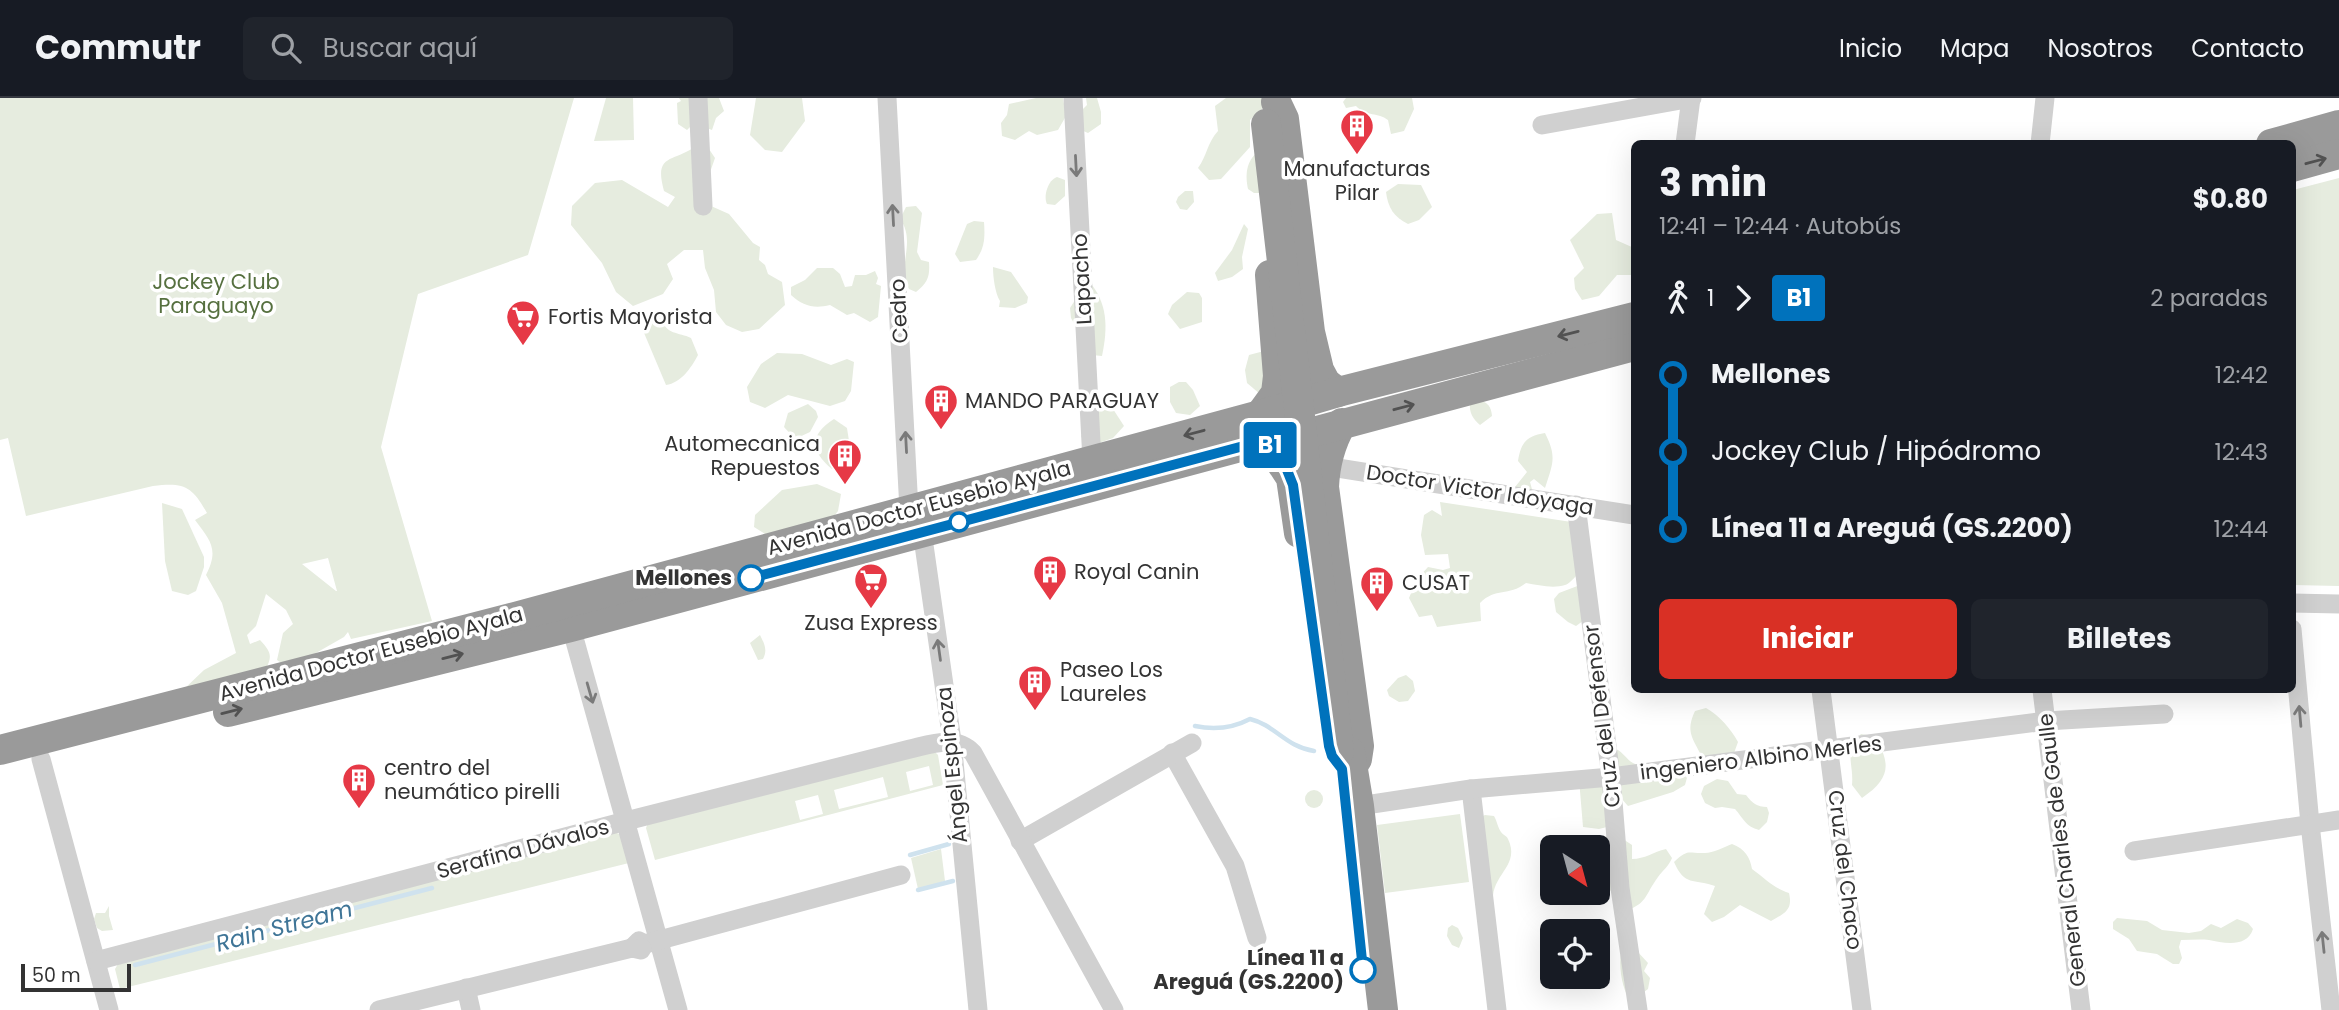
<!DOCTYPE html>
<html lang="es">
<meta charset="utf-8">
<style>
:root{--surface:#171b24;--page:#20242c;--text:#f1f3f6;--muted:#9ea1a6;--line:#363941;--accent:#d93025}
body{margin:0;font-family:Poppins,sans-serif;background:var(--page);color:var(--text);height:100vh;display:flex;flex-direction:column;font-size:26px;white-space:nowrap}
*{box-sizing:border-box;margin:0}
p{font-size:23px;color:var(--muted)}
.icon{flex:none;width:38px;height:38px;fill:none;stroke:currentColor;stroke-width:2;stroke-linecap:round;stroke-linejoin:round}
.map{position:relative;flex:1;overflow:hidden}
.panel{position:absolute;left:1631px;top:42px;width:665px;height:553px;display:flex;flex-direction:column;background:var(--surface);border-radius:10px;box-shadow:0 7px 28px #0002}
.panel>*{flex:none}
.badge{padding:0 14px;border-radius:5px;font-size:24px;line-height:46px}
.needle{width:46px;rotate:144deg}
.buttons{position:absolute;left:1540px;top:737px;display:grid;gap:14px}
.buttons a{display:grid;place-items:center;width:70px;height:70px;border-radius:10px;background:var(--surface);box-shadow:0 7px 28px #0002;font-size:35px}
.scale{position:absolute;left:21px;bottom:18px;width:110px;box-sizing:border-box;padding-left:7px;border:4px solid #333;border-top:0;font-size:19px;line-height:24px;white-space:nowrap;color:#333;-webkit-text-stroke:5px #fff;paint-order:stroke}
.map>.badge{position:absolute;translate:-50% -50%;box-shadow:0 0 0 4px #fff}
.legs{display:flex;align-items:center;gap:10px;height:77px;padding:0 28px;font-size:23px}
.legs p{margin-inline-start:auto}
.headline{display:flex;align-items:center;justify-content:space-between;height:119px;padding:0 28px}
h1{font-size:38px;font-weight:700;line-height:52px}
.action{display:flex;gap:14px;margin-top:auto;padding:14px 28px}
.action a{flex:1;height:80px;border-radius:10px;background:var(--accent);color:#fff;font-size:28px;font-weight:700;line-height:80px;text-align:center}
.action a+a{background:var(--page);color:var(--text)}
ul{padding:0 28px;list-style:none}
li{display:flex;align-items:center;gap:24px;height:77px;font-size:26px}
li i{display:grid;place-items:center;width:10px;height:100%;margin:0 9px;background:currentColor}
li i::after{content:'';width:18px;height:18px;margin:-9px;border:5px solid;border-radius:50%;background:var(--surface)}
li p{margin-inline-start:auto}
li:first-child i{background:linear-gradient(#0000 50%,currentColor 0)}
li:last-child i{background:linear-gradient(currentColor 50%,#0000 0)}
header{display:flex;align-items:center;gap:42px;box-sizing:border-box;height:98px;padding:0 35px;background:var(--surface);border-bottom:2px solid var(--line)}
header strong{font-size:33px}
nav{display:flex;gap:38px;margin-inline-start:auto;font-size:24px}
.search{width:490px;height:63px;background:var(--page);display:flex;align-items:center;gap:18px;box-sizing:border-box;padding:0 24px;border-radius:10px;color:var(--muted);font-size:26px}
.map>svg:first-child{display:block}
.green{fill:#e6ecdf;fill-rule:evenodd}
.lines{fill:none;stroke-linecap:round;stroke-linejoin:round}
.stream{stroke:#cfe2ee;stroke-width:4.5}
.minor{stroke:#d0d0d0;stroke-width:19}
.highway{stroke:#9a9a9a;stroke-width:30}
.highway-bridge{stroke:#9a9a9a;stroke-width:30}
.oneway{stroke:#525252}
.oneway2{stroke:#7a7a7a}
.line-1-casing{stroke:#fff;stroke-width:16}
.line-1{stroke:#0072bc;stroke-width:10}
.stop-1-dot{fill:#fff;stroke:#0072bc;stroke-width:3.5}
.labels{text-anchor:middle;stroke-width:7;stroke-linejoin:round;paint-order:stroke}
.poi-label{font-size:21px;fill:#333;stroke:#fff;text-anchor:start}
.street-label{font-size:21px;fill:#333;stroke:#fff}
.park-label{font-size:21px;fill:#56703f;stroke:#fff}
.stop-label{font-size:21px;font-weight:bold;fill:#333;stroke:#fff;text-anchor:end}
.water-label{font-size:23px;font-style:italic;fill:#3f7597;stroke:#fff}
</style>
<header>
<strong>Commutr</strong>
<div class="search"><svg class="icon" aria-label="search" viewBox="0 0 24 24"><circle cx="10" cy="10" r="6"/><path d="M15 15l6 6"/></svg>Buscar aquí</div>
<nav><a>Inicio</a><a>Mapa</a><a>Nosotros</a><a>Contacto</a></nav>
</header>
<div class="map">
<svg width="2339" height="912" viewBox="0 0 2339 912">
<rect width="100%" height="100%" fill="#fff"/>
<g class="green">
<path d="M0,0h574l-46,157 -110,39 -37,153 51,174 -81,18 -3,-7 -4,5 -42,24 -16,5 -9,-6 6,-27 10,-9 -7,-14 -20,-16 -10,32 -9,9 3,9 10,-4c11,12 13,16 5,30l-82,20 21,-20 32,-17 -14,-50 -16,-28c13,-25 5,-34 -11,-55l12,-7c-15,-27 -23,-31 -54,-27l-127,30 -18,-78 -8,2zM328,460l9,33h-1l-34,-27z"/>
<polygon points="606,0 633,0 634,42 594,43"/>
<polygon points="679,0 696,0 690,29 687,32 678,26 677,5 681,3"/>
<polygon points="700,0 719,0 724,13 716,20 712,32 704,29"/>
<polygon points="756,0 802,0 805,23 782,54 765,52 750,37"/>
<polygon points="1036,0 1063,0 1066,18 1058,32 1037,37 1029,33 1015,42 1002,38 1001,25 1007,17 1009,6"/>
<polygon points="1086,0 1097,0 1101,14 1101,26 1088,35 1081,32 1083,11 1087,7"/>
<path d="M1226,0h43l-2,6 -17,16v27l-29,32 -12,1 -11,-12c9,-12 9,-25 20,-37l-3,-25z"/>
<path d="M1346,0h66l2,11 -10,22 -13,3 -3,-14c-10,-8 -21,-3 -32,-14l-10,2 -3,-6z"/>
<path d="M697,47l10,1 8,12 -7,20 3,28 18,8 24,29 7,4 -1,13 6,5 3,9 14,8 3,23 -26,24 -17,3 -16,-7 -10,-13 -2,-22 -9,-22 -2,-18h-19l-17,14 6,15 -10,15 -30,12 -17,-14 -14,-29 -31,-38 1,-19 23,-23 27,-3 46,27 7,-10 -11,-6c-11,-39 11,-28 33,-46z"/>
<path d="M1258,54l3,41h-7l-6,-4c-3,-14 -2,-28 10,-37z"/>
<path d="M1057,79l8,3v16l-10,9 -8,-1c-4,-8 1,-24 10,-27z"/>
<polygon points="2339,80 2339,488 2293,487 2293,92"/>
<path d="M1398,86l23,1 11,22 -13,13 -11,4c-14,-7 -20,-16 -22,-32z"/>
<polygon points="1185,93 1193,93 1194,104 1187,112 1180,111 1176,104 1178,99"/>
<path d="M916,108l6,7 -5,39 4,8 8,2c1,14 -1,21 -13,30l-7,-3c-13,-23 8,-47 -9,-70l6,-12z"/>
<polygon points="1612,115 1616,142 1634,150 1634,177 1617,177 1599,198 1582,202 1575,191 1574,180 1584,170 1570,142 1597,116"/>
<path d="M974,123l10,1c1,15 1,25 -8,38l-16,2 -5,-8 12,-30z"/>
<polygon points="1244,126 1248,131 1242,159 1243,171 1232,179 1218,183 1215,175 1232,152"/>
<path d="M993,169l18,5 17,25 -1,6 -12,5 -16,-1 1,-6c-5,-8 -7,-24 -7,-34z"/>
<path d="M817,170h16l7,6 5,13 7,-1 3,-11h11l9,-4 3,7 -2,6 5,2 -3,31 -8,5 -16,-9 -7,2 -17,-10c-16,4 -27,1 -39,-10v-8l14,-7z"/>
<path d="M1088,182c20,23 20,47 14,76l-10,-1 -21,-37 -1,-10z"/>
<polygon points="1187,194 1199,195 1202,200 1202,224 1180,231 1168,216 1172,207"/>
<path d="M650,217l12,3c3,17 17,14 29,20l7,17c-7,13 -17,28 -32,30l-27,-64z"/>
<polygon points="1264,253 1279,267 1260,296 1247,285 1245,272 1249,257"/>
<polygon points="777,255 802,256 831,267 847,261 854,264 851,293 845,303 830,308 788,297 765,310 750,304 747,289 761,266"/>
<polygon points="1179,284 1186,284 1193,292 1200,308 1190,317 1176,315 1170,304 1170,289"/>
<path d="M1478,301c10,4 13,7 14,17l-12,9c-7,-6 -11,-12 -10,-22z"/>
<polygon points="808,306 816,313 818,319 810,334 795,341 784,329 788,315"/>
<polygon points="1108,310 1113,311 1124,328 1113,340 1096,346 1081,339 1086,322 1096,311"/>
<path d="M834,321l13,9 2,13 -3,20 -14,8c-22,-18 -23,-34 2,-50z"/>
<path d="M1545,335c12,24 8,30 0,55l-11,-9 -4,3 3,11 -18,-6 12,-15 -9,-11c3,-18 8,-25 27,-28z"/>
<polygon points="817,386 841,396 838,413 828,426 765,436 754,429 755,417 782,392"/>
<path d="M1440,404l138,21c17,17 16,36 -1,52 -3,3 -8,9 -12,10 -12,4 -27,0 -39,-2 -18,14 -30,4 -46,20l1,18 -44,6 -5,-12 -13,2 -10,-19 8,-19 11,-12 15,3 7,-2 -2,-14 -23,1 -4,-20 3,-20 8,-5 10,6z"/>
<polygon points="162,405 182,411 204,459 204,469 196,493 188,497 172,493 165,463"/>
<polygon points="1580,487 1587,520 1576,528 1568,524 1556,514 1554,501 1559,495"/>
<path d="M760,537c4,8 8,15 3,24l-5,1 -8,-17z"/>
<polygon points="1406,577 1413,583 1415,593 1408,603 1399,604 1389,598 1387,592 1398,580"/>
<path d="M1706,610c13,7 25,21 32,34l-4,11 -32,4c-9,-19 -17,-25 -7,-46z"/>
<path d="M1861,636l13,2c18,28 16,43 -12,62l-10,-13c2,-22 -9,-33 9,-51z"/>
<path d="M1616,651c8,4 10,10 17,14 15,8 38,8 55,11l-3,11 -12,7 -45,14 -7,-8z"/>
<path d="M934,653l4,4 5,30 -288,75 -9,-32 2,-5zM929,668l4,19 -23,6 -4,-19zM883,679l5,20 -49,12 -5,-19zM818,697l5,19 -23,6 -5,-19z"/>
<polygon points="1590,675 1611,694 1611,728 1599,731 1583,729 1579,681"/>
<path d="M1717,681l11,2 9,13 9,1c6,8 11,12 21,12l2,6 -2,9 -8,8c-13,-3 -16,-12 -24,-21l-13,-2 -7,1 -10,-5 -4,-9 3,-8z"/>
<circle cx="1314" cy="701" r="9"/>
<polygon points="1460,716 1469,784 1385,795 1377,727"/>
<path d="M1485,717l9,1c3,5 4,12 7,16 2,3 6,4 7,7 12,25 -13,34 -15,57l-18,-76z"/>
<polygon points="615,734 621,737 629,765 120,891 115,871 118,866"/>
<path d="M1609,738l14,3 9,6v14c13,0 21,-7 34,-10l6,9c-3,8 -9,12 -14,19 -14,19 -10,27 -36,35l-5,-19 -19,-7c4,-16 0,-23 0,-39h-4l9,-10z"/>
<path d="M1732,746c13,5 18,13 20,25 14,10 21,19 37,24 4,17 -4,20 -18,28l-31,-16 -16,12 -12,5 -8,-8 11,-28c-22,-8 -30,1 -41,-24 15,-14 14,-8 31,-9 8,0 19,-6 27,-9z"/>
<polygon points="941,751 945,783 918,791 911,760"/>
<polygon points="109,808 109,818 113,832 102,833 97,830 94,821 96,815 105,815"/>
<path d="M2117,820l30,3 15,9 27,3 12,-2 10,-7 10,4 16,-9 11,4 5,6c-6,19 -29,14 -44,11 -9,-1 -19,0 -28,0l-2,7 3,11 -3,6h-6l-16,-10 -20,-3 -8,-12 -16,-10v-7z"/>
<polygon points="1452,827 1458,830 1463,840 1459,850 1452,847 1447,838 1448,830"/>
<path d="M1636,852l12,13 -4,8 6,7 -2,11 -12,9 -9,-3c-6,-12 -8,-30 -6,-43z"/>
</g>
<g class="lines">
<g class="stream">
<path d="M1195,628c19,4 38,2 55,-7 25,6 36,28 64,32"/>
<polyline points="910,757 949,746"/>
<polyline points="918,792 953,783"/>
<polyline points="135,867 432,790"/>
</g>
<g class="minor">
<polyline points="698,0 703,108"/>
<polyline points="887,0 909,412 922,433 952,643 978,912"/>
<polyline points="1073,0 1092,363"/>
<polyline points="1542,27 1692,0"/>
<polyline points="1685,46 1691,0"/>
<polyline points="2040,46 2045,0"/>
<polyline points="1325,368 1634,417"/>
<polyline points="1576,407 1611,679 1620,790 1638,912"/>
<polyline points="2292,505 2339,506"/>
<polyline points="571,529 678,912"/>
<polyline points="2292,531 2310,726 2331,912"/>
<polyline points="1821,592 1862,912"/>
<polyline points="2042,592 2081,912"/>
<polyline points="1172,655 1235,768 1257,840"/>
<polyline points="41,661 109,912"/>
<polyline points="1471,691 1497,912"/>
<polyline points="1359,708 1471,691 1611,679 2046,623 2164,616"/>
<polyline points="1020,743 1192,645"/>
<polyline points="2134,753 2339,722"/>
<polyline points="632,850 639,843 645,846 901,777"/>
<path d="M96,863l530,-140 284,-72c22,-5 46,-14 63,4l141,257"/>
<polyline points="466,890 471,912"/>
<polyline points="379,912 632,850 641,852 642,850"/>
</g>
<g class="highway">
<polyline points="1276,4 1284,21 1310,234 1319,272 1326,285 1338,294"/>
<polyline points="2271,46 2339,27"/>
<polyline points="2292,69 2339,56"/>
<polyline points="1260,317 1276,295 1278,278 1270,177"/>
<path d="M1342,325c-12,21 -17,40 -18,64l35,259 -2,13 -5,8"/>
<polyline points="1266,342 1291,380 1299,435"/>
<polyline points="228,614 571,529 1266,342 1306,336 1634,248"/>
<polyline points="0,652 515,519 1260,317 1338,294 1634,219"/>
<polyline points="1350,654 1359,708 1383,912"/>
</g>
<polyline class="highway-bridge" points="1266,26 1339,654"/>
</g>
<defs><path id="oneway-shaft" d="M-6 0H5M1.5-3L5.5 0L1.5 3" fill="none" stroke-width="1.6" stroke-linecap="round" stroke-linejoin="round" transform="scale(1.75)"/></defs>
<g class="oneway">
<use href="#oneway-shaft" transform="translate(2316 63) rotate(-15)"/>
<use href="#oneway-shaft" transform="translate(1568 236) rotate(166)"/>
<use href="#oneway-shaft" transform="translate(1404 309) rotate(-15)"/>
<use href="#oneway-shaft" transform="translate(1194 335) rotate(165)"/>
<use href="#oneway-shaft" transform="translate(453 558) rotate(-14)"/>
<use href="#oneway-shaft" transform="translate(232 613) rotate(-14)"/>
</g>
<g class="oneway2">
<use href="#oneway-shaft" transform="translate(1076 68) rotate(87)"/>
<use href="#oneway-shaft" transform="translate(893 117) rotate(-93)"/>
<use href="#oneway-shaft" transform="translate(906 344) rotate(-93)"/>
<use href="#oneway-shaft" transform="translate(939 552) rotate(-98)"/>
<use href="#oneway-shaft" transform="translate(590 595) rotate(74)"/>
<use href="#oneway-shaft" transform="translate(2300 618) rotate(-95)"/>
<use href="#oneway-shaft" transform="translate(2323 844) rotate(-96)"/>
</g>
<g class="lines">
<g class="line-1-casing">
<polyline id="line-1" points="751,480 1266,342 1287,372 1293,387 1329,648 1332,658 1342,671 1363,872"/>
</g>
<use href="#line-1" class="line-1"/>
</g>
<defs>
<g id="building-pin" transform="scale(1.75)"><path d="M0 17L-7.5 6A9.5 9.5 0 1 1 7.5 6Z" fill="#e63946" stroke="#fff"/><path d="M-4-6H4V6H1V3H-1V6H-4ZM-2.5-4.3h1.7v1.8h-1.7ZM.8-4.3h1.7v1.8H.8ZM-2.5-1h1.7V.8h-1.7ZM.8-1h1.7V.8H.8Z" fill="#fff"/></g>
<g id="supermarket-pin" transform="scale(1.75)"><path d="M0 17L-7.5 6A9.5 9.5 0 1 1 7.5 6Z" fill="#e63946" stroke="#fff"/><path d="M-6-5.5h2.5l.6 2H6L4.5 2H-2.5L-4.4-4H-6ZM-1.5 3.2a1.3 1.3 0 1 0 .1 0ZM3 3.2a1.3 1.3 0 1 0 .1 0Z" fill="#fff"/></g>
</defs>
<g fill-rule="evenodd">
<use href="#building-pin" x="1357" y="28"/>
<use href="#supermarket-pin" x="523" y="219"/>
<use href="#building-pin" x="941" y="303"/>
<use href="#building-pin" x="845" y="358"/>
<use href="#building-pin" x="1050" y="474"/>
<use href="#supermarket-pin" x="871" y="482"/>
<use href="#building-pin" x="1377" y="485"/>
<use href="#building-pin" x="1035" y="584"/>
<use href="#building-pin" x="359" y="682"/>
</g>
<g class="stop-1-dot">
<circle cx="959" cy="424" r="9"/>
<circle cx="751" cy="480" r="12"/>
<circle cx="1363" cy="872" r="12"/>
</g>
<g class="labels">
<g class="poi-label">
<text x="1357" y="78" text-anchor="middle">Manufacturas<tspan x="1357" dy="24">Pilar</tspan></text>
<text x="548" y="226">Fortis Mayorista</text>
<text x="965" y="310">MANDO PARAGUAY</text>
<text x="820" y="353" text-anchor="end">Automecanica<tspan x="820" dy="24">Repuestos</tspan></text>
<text x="1074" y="481">Royal Canin</text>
<text x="1402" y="492">CUSAT</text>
<text x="871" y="532" text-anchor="middle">Zusa Express</text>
<text x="1060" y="579">Paseo Los<tspan x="1060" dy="24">Laureles</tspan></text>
<text x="384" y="677">centro del<tspan x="384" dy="24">neumático pirelli</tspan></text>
</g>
<g class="street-label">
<text transform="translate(1082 181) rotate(-93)" y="7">Lapacho</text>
<text transform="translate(899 213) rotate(-93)" y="7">Cedro</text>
<text transform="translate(1480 392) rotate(9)" y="7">Doctor Victor Idoyaga</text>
<text transform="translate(919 410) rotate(-15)" y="7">Avenida Doctor Eusebio Ayala</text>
<text transform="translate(371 556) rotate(-15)" y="7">Avenida Doctor Eusebio Ayala</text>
<text transform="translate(1602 618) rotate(-97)" y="7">Cruz del Defensor</text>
<text transform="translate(1761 660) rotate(-7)" y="7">ingeniero Albino Merles</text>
<text transform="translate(952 667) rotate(-96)" y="7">Ángel Espinoza</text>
<text transform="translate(523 751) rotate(-15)" y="7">Serafina Dávalos</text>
<text transform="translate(2062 752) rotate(-97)" y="7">General Charles de Gaulle</text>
<text transform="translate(1845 772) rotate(83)" y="7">Cruz del Chaco</text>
</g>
<g class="park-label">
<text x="216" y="191">Jockey Club<tspan x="216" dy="24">Paraguayo</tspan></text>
</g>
<g class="stop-label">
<text x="732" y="487">Mellones</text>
<text x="1344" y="867">Línea 11 a<tspan x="1344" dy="24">Areguá (GS.2200)</tspan></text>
</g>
<g class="water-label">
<text transform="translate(284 828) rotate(-15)" y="8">Rain Stream</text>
</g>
</g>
</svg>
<div class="buttons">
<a><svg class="needle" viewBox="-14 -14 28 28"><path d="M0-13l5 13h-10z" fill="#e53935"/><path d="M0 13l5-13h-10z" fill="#9ea1a6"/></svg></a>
<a><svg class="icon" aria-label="locate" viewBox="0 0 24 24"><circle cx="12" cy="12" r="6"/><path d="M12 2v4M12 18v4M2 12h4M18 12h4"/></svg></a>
</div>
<div class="scale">50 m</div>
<b class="badge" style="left:1270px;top:347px;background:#0072bc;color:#fff">B1</b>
<section class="panel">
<div class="headline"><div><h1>3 min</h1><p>12:41 – 12:44 · Autobús</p></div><b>$0.80</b></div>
<div class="legs"><svg class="icon" aria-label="walk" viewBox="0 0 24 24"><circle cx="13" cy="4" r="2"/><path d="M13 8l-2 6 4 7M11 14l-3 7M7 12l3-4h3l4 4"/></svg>1<svg class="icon" aria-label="forward" viewBox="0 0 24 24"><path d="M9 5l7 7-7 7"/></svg><b class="badge" style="background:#0072bc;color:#fff">B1</b><p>2 paradas</p></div>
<ul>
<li><i style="color:#0072bc"></i><b>Mellones</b><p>12:42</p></li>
<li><i style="color:#0072bc"></i><span>Jockey Club / Hipódromo</span><p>12:43</p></li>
<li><i style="color:#0072bc"></i><b>Línea 11 a Areguá (GS.2200)</b><p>12:44</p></li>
</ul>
<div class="action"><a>Iniciar</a><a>Billetes</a></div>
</section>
</div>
